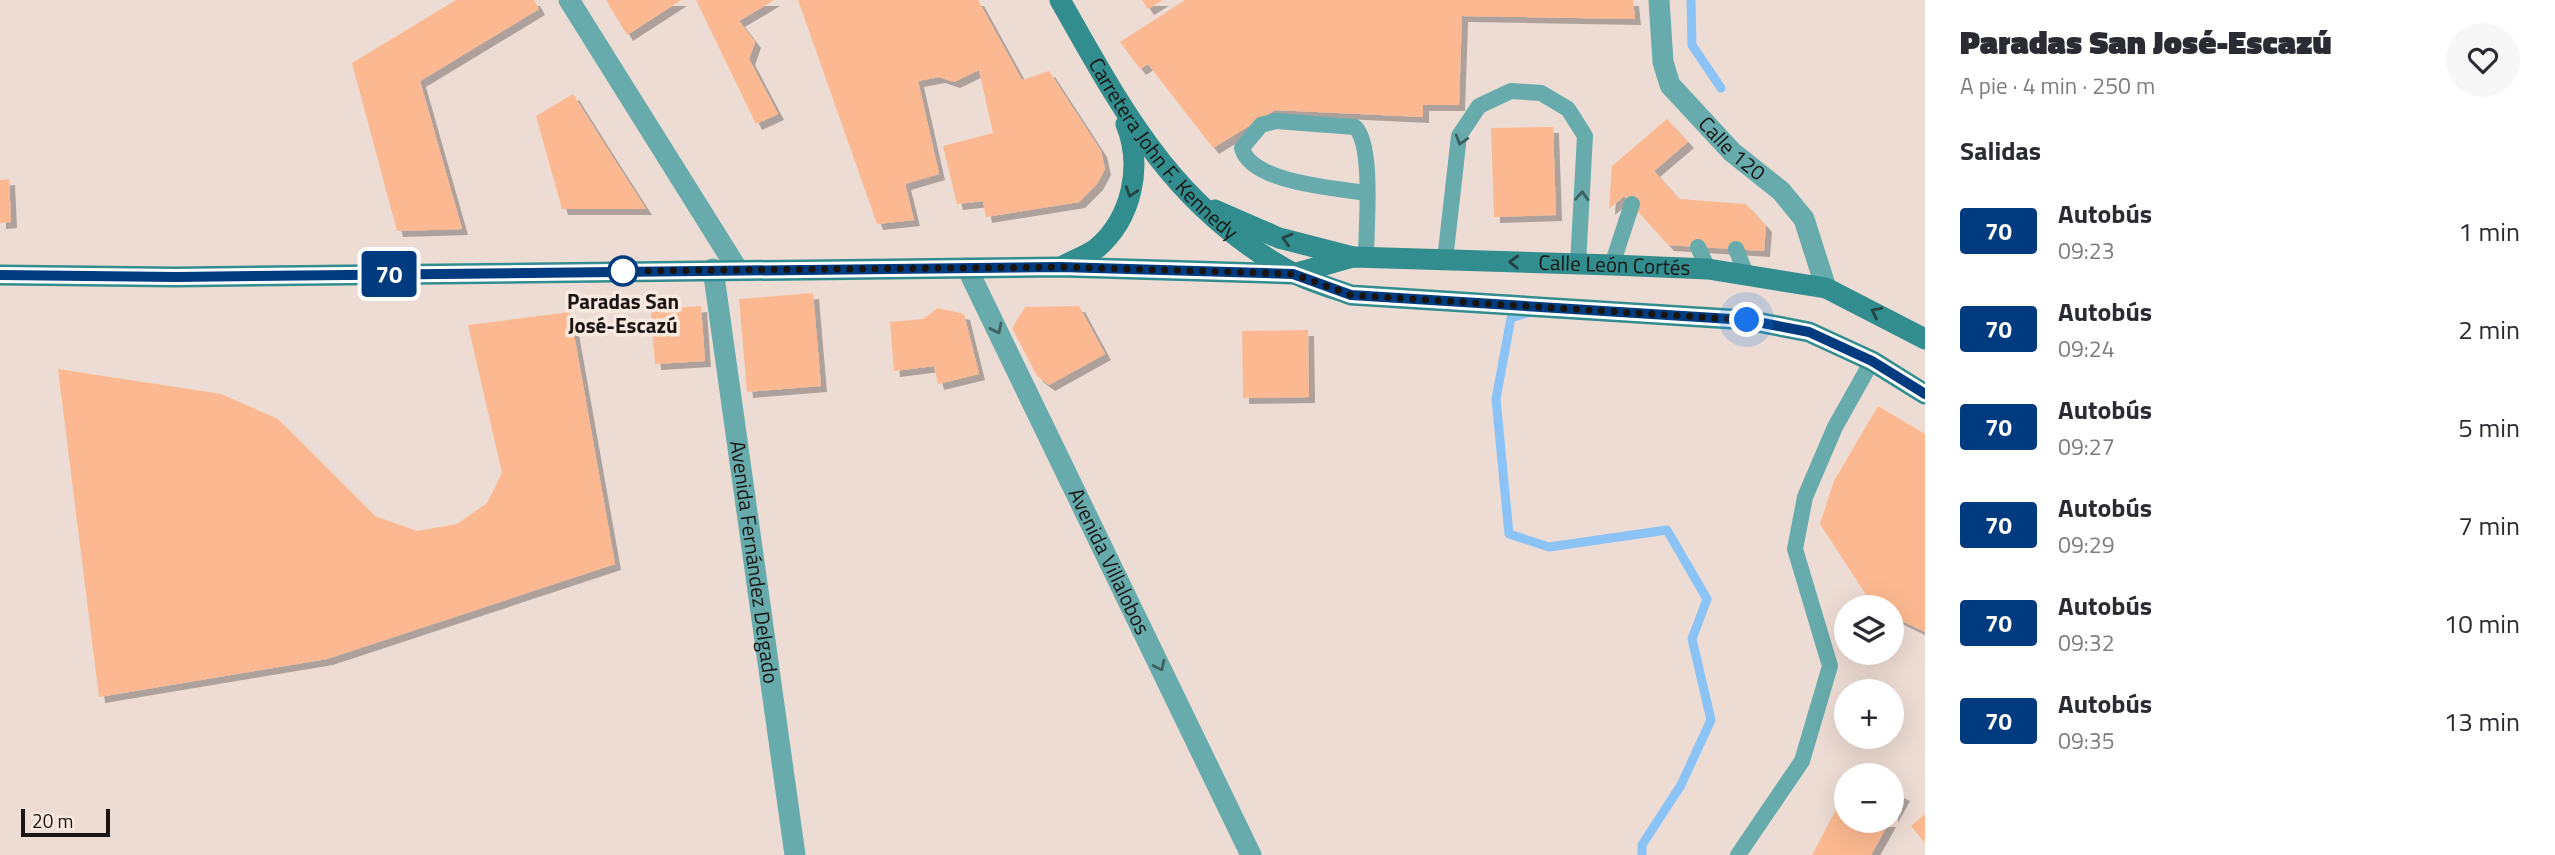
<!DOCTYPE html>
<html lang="es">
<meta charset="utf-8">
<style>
:root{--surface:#fff;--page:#f7f7f7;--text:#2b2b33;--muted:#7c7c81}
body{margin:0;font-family:"Titillium Web",sans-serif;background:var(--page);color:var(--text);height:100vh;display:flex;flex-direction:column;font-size:26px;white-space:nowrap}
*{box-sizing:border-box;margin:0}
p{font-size:23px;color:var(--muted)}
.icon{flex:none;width:38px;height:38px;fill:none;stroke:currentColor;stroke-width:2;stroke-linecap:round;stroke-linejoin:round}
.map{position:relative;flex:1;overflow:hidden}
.sheet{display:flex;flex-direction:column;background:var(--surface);width:630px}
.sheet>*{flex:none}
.badge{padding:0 14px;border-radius:5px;font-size:24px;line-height:46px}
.fabs{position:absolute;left:1834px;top:595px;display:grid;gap:14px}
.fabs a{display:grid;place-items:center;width:70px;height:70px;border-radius:50%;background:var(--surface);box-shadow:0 7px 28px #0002;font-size:35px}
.scale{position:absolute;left:21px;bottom:18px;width:89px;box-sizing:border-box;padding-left:7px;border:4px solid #1a1511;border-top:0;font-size:19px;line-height:24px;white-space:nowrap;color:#1a1511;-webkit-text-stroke:5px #fae9e0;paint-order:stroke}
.you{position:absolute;width:35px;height:35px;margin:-18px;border:5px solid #fff;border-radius:50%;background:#1a73e8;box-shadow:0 0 0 10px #1a73e833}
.map>.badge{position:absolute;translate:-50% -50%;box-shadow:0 0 0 4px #fff}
h2{padding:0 35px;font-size:26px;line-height:63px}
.round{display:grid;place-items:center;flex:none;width:74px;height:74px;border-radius:37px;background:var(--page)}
.overview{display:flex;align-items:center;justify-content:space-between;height:119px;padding:0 35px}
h1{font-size:33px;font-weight:800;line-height:52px}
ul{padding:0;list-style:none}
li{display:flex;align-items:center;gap:21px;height:98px;padding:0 35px}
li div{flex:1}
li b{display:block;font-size:26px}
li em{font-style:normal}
li .badge{min-width:77px;font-weight:700;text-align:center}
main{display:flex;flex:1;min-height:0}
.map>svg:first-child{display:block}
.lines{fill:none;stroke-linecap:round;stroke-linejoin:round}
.stream{stroke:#8bc3f7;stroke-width:9}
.building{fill:#fcb991;filter:url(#shadow)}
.lane{stroke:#67abad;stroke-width:16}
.street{stroke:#67abad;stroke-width:21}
.secondary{stroke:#328d8f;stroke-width:21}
.oneway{stroke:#40605f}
.oneway2{stroke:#244543}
.line-casing{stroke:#fff;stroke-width:16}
.line{stroke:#003b80;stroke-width:10}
.walk{stroke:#1a1511;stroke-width:7;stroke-dasharray:0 12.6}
.stop-dot{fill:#fff;stroke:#003b80;stroke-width:3.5}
.labels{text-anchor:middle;stroke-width:7;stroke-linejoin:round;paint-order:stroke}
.street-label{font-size:21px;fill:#1a1511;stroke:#fae9e0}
.stop-label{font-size:21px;font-weight:bold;fill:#1a1511;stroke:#fae9e0}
</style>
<main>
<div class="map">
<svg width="1925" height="855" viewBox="0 0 1925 855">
<defs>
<filter id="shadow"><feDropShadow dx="6" dy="6" stdDeviation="0" flood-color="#0004"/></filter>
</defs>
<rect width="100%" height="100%" fill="#eddcd3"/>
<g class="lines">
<g class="stream">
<polyline points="1691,0 1692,45 1721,88"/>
<polyline points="1527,313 1511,318 1496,399 1509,534 1549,547 1667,530 1707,599 1692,639 1711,720 1681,785 1642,845 1642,855"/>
</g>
</g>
<g class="building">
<polygon points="456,0 534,0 539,9 420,81 462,229 397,231 352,63"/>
<polygon points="606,0 681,0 627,35"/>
<polygon points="696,0 774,0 739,21 755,42 749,59 778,114 756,124"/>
<polygon points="798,0 978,0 1022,80 1049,71 1101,151 1105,169 1097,184 1079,202 986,217 983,201 957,204 943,146 993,133 979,70 954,82 939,77 918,81 939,174 905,184 914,220 877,224"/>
<polygon points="1142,0 1163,0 1148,9"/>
<polygon points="1185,0 1633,0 1635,19 1462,16 1459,105 1423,105 1423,117 1275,110 1213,148 1148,64 1140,69 1120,42"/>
<polygon points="573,94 607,148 646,209 562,209 536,116"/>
<polygon points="1667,119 1688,142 1654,171 1679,199 1746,204 1766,226 1764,251 1668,245 1624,196 1609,209 1612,166"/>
<polygon points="1553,127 1556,215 1494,217 1491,128"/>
<polygon points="9,179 11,222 0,223 0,180"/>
<polygon points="813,293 821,386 747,392 739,299"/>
<polygon points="701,306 705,361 655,364 651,310"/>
<polygon points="1079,306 1105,354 1049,385 1037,376 1012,328 1025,307"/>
<polygon points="938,308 964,314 979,374 938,384 934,366 894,371 890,322 923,319"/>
<polygon points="570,312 615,564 327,659 99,697 58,369 221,394 278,419 375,516 417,531 457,524 487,503 502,473 468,325"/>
<polygon points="1308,330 1309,397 1243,398 1242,331"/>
<polygon points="1878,406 1925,434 1925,632 1892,616 1892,607 1874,607 1820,524 1834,481"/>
<polygon points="1892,789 1904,795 1892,817"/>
<polygon points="1846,791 1846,821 1890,821 1871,855 1812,855"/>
<polygon points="1925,814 1925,843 1911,826"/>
</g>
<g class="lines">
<g class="lane">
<path d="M1366,193c-30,-5 -115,-10 -124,-45l19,-23 15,-4 79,6c19,18 11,102 11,130"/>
<polyline points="1698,247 1708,269"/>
<polyline points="1736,249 1746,274"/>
<polyline points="1445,260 1459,136 1479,106 1511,91 1541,93 1568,109 1585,136 1578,264"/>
<polyline points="1612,265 1632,204"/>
<polyline points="1738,855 1802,761 1830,666 1795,549 1805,497 1835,427 1872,361"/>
</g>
<g class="street">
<polyline points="569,0 738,270"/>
<path id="s1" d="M1659,0l4,62 7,23 62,67 49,39 23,28 22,69"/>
<path id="s2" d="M967,268l284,587"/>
<path id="s3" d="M713,269l82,586"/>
</g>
<g class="secondary">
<path id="s4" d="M1060,0c64,113 113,207 231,272 19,10 41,16 60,23l396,25 62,12 63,29 53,33"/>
<polyline points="1215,210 1279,238 1353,257"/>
<path d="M1063,266c11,-6 25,-11 34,-18 35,-30 46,-82 29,-124"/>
<path id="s5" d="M0,275l176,2 885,-10 232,7 60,-17 259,8 96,4 118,19 99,51"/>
</g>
</g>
<defs><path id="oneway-chevron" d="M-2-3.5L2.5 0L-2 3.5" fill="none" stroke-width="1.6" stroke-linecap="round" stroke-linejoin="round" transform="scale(1.75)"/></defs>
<g class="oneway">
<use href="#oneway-chevron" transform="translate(1461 140) rotate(107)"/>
<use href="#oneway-chevron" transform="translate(1582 196) rotate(-87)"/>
<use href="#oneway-chevron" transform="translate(997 329) rotate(64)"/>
<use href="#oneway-chevron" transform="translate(1160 666) rotate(64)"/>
</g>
<g class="oneway2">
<use href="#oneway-chevron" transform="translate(1131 192) rotate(108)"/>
<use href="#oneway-chevron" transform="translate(1287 239) rotate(-163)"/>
<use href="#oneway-chevron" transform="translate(1514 262) rotate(-178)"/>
<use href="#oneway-chevron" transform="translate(1876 312) rotate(-154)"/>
</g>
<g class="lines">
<g class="line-casing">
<polyline id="line" points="0,275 176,277 1061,267 1293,274 1351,295 1747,320 1809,332 1872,361 1925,394"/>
</g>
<use href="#line" class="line"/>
<polyline class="walk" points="623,271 1061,267 1268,273 1293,274 1351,295 1747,320"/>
</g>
<circle class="stop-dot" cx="623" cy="271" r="14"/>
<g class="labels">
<g class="street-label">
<text dy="7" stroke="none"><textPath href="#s4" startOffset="182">Carretera John F. Kennedy</textPath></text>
<text dy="7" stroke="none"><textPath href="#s1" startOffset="175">Calle 120</textPath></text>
<text dy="7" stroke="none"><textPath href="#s5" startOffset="1617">Calle León Cortés</textPath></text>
<text dy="7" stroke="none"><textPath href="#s2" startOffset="326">Avenida Villalobos</textPath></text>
<text dy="7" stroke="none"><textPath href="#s3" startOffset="296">Avenida Fernández Delgado</textPath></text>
</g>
<g class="stop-label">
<text x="623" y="309">Paradas San<tspan x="623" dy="24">José-Escazú</tspan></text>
</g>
</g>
</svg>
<div class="fabs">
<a><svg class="icon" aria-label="layers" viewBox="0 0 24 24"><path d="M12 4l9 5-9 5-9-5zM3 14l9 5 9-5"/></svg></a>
<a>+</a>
<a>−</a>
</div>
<div class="scale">20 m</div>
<div class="you" style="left:1747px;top:320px"></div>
<b class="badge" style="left:389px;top:274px;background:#003b80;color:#fff">70</b>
</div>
<section class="sheet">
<div class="overview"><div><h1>Paradas San José-Escazú</h1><p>A pie · 4 min · 250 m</p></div><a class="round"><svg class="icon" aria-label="heart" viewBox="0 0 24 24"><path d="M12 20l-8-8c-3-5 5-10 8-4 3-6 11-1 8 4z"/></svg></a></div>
<h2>Salidas</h2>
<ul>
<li><span class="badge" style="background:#003b80;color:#fff">70</span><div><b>Autobús</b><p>09:23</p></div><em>1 min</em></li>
<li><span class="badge" style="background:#003b80;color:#fff">70</span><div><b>Autobús</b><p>09:24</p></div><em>2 min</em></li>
<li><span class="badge" style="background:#003b80;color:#fff">70</span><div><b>Autobús</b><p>09:27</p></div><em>5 min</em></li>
<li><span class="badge" style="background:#003b80;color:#fff">70</span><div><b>Autobús</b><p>09:29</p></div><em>7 min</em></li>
<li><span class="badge" style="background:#003b80;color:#fff">70</span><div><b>Autobús</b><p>09:32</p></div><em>10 min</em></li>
<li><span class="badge" style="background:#003b80;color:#fff">70</span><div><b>Autobús</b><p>09:35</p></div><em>13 min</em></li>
</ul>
</section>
</main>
